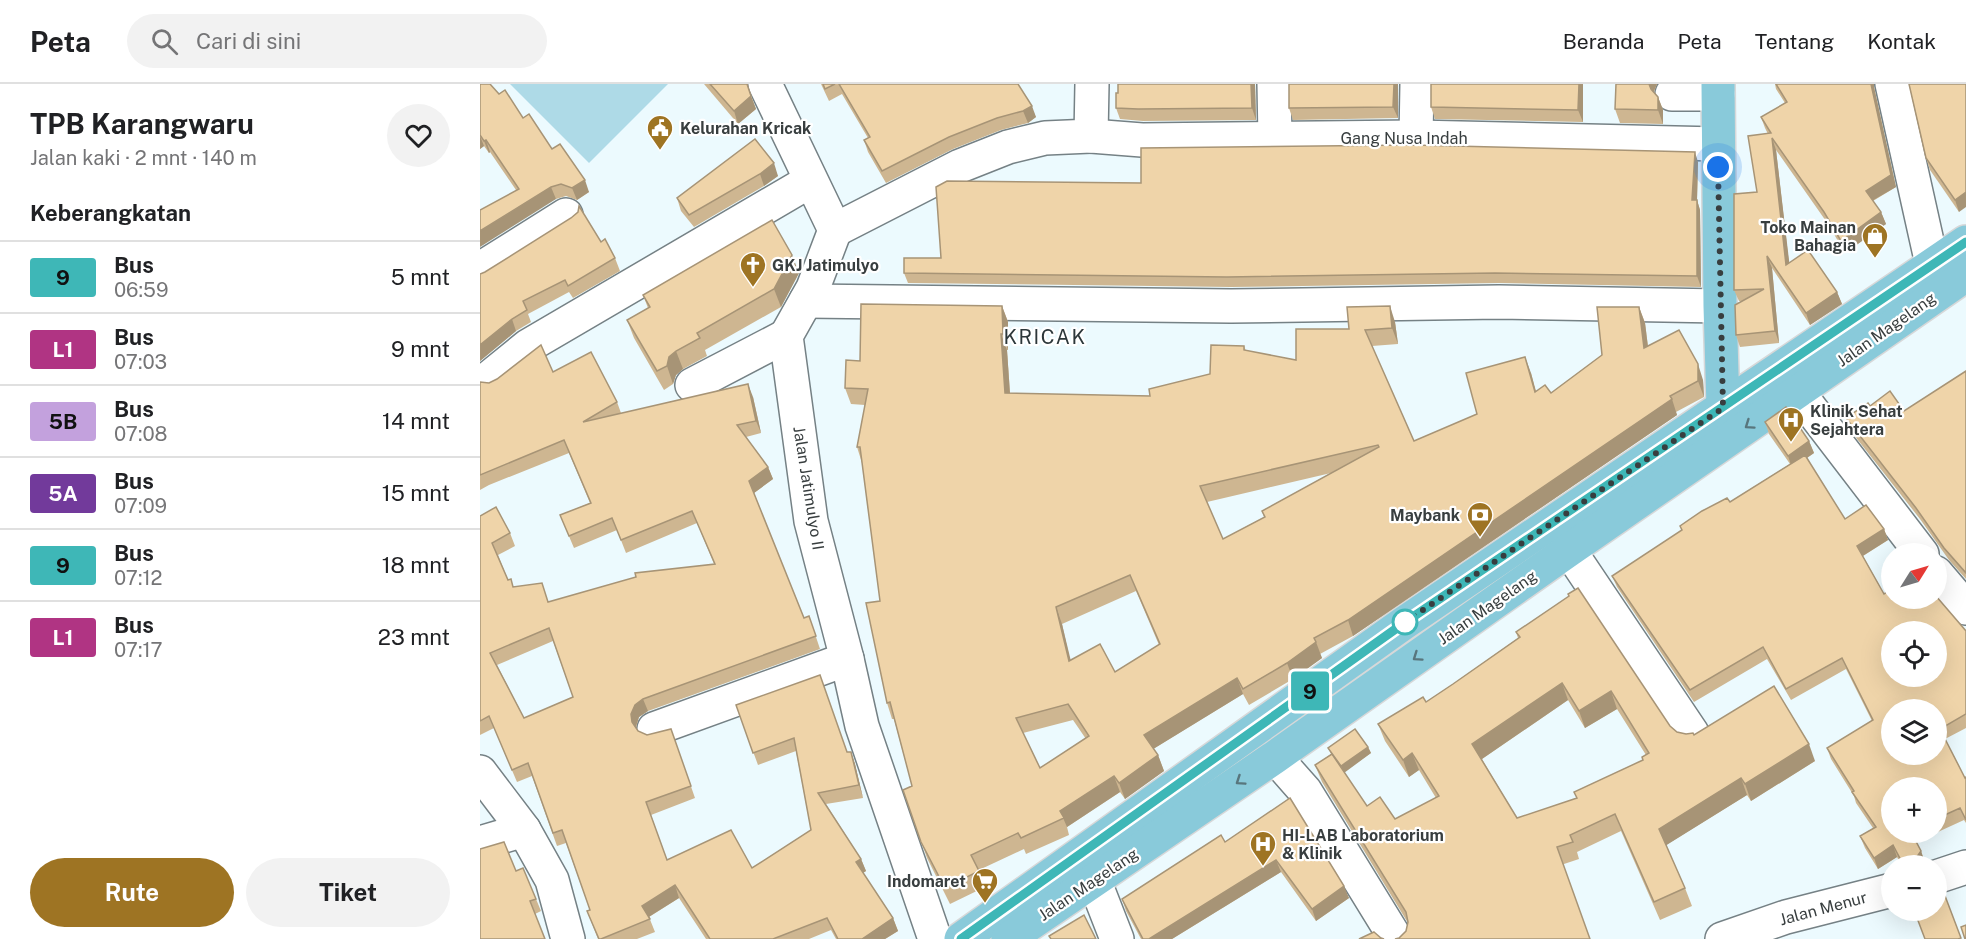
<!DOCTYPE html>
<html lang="id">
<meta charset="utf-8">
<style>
:root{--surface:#fff;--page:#f2f2f2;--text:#202124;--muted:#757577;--line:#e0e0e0;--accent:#9e7423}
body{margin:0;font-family:"Public Sans",sans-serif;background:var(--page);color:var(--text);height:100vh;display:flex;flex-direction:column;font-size:22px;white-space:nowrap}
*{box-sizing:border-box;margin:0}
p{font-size:20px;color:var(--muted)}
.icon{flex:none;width:33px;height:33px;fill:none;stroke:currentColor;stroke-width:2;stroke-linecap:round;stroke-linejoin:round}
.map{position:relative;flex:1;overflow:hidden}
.panel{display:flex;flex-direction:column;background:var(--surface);width:480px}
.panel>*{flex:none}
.badge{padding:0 12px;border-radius:4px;font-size:21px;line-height:39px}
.needle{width:39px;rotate:53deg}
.fabs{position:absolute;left:1401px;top:459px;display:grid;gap:12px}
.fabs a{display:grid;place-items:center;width:66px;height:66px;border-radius:50%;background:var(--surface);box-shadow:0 6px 24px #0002;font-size:30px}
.you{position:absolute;width:30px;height:30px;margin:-15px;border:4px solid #fff;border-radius:50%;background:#1a73e8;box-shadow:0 0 0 9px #1a73e833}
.map>.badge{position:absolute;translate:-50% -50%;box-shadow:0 0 0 3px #fff}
h2{padding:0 30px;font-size:22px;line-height:54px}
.round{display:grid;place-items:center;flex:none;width:63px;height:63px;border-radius:32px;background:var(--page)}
.head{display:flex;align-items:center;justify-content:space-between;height:102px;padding:0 30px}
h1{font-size:28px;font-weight:700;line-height:45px}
.action{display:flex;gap:12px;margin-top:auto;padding:12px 30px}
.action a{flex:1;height:69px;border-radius:36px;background:var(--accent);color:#fff;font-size:24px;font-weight:700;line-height:69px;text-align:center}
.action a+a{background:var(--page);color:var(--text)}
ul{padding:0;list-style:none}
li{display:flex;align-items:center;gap:18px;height:72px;padding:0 30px;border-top:2px solid var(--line)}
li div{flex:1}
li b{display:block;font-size:22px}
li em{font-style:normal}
li .badge{min-width:66px;font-weight:700;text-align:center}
header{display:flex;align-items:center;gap:36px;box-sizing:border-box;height:84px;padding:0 30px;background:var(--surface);border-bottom:2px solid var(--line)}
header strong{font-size:28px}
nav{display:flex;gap:33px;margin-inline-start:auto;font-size:21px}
.search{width:420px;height:54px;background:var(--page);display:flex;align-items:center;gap:15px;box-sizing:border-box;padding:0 21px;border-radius:33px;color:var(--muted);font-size:22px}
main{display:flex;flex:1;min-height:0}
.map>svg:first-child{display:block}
.green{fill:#aedae7}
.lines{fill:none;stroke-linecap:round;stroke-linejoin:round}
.minor-casing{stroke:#758185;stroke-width:36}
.major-casing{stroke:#d7d8d9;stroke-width:36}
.minor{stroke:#fff;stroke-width:33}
.major{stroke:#89cada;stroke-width:33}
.wall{fill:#ceb691;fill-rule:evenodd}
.shaded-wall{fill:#a79476}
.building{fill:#efd4a9;stroke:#a79476;stroke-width:1.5;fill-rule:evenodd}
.oneway{stroke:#58767d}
.line-casing{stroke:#fff;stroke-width:14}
.line{stroke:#3eb7b7;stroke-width:9}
.walk{stroke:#383e3f;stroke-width:6;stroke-dasharray:0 10.8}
.stop-dot{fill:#fff;stroke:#3eb7b7;stroke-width:3}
.labels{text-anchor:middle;stroke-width:4.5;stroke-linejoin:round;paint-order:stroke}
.poi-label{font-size:16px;font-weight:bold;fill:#383e3f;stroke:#fff;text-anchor:start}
.street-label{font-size:16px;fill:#383e3f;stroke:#fff}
.quarter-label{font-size:20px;letter-spacing:1.5px;fill:#2c373a;stroke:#fff}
</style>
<header>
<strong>Peta</strong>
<div class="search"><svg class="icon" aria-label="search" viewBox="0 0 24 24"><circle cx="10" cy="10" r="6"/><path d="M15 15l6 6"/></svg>Cari di sini</div>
<nav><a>Beranda</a><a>Peta</a><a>Tentang</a><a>Kontak</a></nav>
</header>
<main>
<section class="panel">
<div class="head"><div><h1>TPB Karangwaru</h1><p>Jalan kaki · 2 mnt · 140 m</p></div><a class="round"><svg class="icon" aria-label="heart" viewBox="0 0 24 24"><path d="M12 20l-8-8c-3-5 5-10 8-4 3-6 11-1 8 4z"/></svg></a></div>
<h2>Keberangkatan</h2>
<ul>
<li><span class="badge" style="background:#3eb7b7;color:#111">9</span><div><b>Bus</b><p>06:59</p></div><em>5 mnt</em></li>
<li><span class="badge" style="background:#b03483;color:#fff">L1</span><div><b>Bus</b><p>07:03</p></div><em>9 mnt</em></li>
<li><span class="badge" style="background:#c3a1dd;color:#111">5B</span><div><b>Bus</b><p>07:08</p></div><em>14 mnt</em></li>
<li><span class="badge" style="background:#723a9b;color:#fff">5A</span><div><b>Bus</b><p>07:09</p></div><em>15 mnt</em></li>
<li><span class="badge" style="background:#3eb7b7;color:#111">9</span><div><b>Bus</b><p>07:12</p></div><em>18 mnt</em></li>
<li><span class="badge" style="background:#b03483;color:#fff">L1</span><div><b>Bus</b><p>07:17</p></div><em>23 mnt</em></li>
</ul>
<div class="action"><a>Rute</a><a>Tiket</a></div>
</section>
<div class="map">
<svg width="1486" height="855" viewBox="0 0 1486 855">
<rect width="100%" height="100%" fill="#ecfafe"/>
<polygon class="green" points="30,0 188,0 109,79"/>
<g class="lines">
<g class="minor-casing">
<g id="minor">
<polyline points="285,0 355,146 333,204 306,252 331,437 367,575 382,642 455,855"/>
<polyline points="794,0 795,55"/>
<polyline points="1412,0 1452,180"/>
<polyline points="1192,10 1238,10"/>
<polyline points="611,52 662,56 936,53 1238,60"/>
<polyline points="936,53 937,0"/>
<polyline points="355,146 480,82 528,63 565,54 611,52 612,0"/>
<polyline points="0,185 86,131"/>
<polyline points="326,217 751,222 1019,218 1240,222"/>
<polyline points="10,293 48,262 330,97"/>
<polyline points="212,301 306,252"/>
<polyline points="1317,307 1442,470"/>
<polyline points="1089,466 1212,649"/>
<polyline points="1456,489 1486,524"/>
<polyline points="174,645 367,575"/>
<polyline points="795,673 825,707 916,855"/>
<polyline points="0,688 44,746 72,796 88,855"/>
<polyline points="0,759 44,746"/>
<polyline points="1456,793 1486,783"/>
<polyline points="614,796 637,855"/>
<polyline points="1242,855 1306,833 1412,806"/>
</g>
</g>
<g class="major-casing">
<g id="major">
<polyline points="1238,0 1240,222 1243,323"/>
<polyline points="481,855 924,539 1486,158"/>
<polyline points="528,855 795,673 1089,466 1486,191"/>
</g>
</g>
<use href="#minor" class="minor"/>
<use href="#major" class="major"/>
</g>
<g class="wall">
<polygon points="0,0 43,34 72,65 109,108 97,116 86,112 76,115 36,106 10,68 9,69 4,62 0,65"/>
<polygon points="224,0 267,0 276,25 258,40"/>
<polygon points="341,0 538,0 556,33 548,39 521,46 473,65 406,99 388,68 384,56 388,54 362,10 349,17"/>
<polygon points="775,0 776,36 663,37 640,35 636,24 638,9"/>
<polygon points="809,0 918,0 918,34 813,36 809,24"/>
<polygon points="1103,0 1103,38 955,35 951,23"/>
<polygon points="1136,0 1177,0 1174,8 1178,13 1183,26 1183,40 1140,39 1135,25"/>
<polygon points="1295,0 1394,0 1394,3 1416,103 1393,117 1401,128 1406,140 1365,169 1348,140 1296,66 1309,179 1357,208 1362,220 1330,241 1292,184 1299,259 1260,263 1256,251 1261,217 1259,217 1254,206 1277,108 1288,50 1285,44 1281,33 1305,19 1296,5"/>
<polygon points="1486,0 1479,128 1450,86 1446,74"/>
<polygon points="275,55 298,92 284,102 214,143 201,127 197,114"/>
<polygon points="1218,78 1217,116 1220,126 1221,203 1019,199 751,203 428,199 424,189 461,174 661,99"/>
<polygon points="121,158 135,174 140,187 93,214 89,208 48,230 51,238 36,247 0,277 0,190"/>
<polygon points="319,189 301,223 225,266 227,272 203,285 196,291 193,300 184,306 154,254 147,236 168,224 163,211"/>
<path d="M522,222l6,16v28h-1l3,43 140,3 60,-22 34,-28 2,5 50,9 53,-31 46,-7 3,22 -26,2 42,95 63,-27 54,-41 5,18 15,2 51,-38 37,-48 6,16 3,23 55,34 1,17 -28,15 1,3 -324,221 -33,18 2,4 -29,21 -44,26 -6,-11 -90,55 5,6 6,16 -39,28 -5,-7 -53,35 2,8 -43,19 -2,-5 -45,21 6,17 -35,17 -23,-46 -24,-68 9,-4 -18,-67h-2l-5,-16 -7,-102 -18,-138 -5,-16 8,-42 -14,-1 -6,-16 15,-27zM851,389l-69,38 2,6 -41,22 -16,-37zM656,507l23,54 -44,27 -45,-12 -8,-36zM593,636l13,19 -46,29 -17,-35z"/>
<polygon points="1486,287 1486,495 1469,476 1440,435 1370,346 1366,334 1390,322 1424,327"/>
<path d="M73,288l64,30 4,11 132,-16 8,36 -15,4 22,30 5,12 -19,14 50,125 5,-2 11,33 -172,62 -9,6 -3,11 2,3 9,4 24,-6 24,69 -44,17 16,45 85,8 59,-38 -15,-79 -38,14 -22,-60 111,47h4l4,12 8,34 -37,6 35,55 5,12 -3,2 30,45 5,13 -13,8h-49l-5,-9 -22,9h-103l-27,-41 -30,19 6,15 -18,7h-39l-11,-28 3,-1 -24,-67 -9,3 -25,-70 -15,6 -23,-54 -14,7v-219l30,17 5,13 -17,9 10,25 3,-1 2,8 36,15 165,-38 -17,-41 -71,30 -9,-23 -43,18 -14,-33 30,-12 -21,-50 -80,32 -9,5v-108l9,1zM73,557l20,56 -49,21 -27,-53z"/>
<path d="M1285,338l44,19 5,12 -7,5 38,61 39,10 4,11 -25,16 21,38 82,37v97l-21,11 20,39 1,-1v46l-2,-3 -48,22 5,9 4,12 -2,3h-21l-5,-9 -19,12 -13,-21 -5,-12 13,-8 -17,-25 -2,-7 -23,-37 -4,-11 45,-27 -26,-52 -55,31 -24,-41 -73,43 -77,-115 -5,-11 70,-46 -2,-4 50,-24 60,-38 -21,-30zM1456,704v44h-44z"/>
<path d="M1036,548l154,94 7,6 9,2 8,1 121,26 -64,40 -4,-6 -81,50 19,43 7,18 -32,14 -39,-89 -44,21 2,7 -15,5 -165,74 7,-7 2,-8 -86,-141 -7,-17 16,-11 -3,-6 40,-1 3,6 -27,19 23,34 28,13 41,-21 -17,-28 -10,7 -24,-36 -7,-17 48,-22 27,-18 65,-46zM1088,616l17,28 32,-19 29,46 -4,2 1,3 -69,32 3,6 -60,20 -35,-59z"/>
<polygon points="810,714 869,814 836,837 801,788 692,855 661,855 646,827 642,815 745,758"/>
<polygon points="36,787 56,815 61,827 55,830"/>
</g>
<g class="shaded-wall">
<polygon points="771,0 775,0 776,36 772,24"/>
<polygon points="914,0 918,0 918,34 913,23"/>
<polygon points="1099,0 1103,0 1103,38 1098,26"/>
<polygon points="1169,0 1177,0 1173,9 1176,19"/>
<polygon points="1391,0 1394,0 1394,3 1416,103 1390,118 1386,107"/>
<polygon points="271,12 276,25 258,40 254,27"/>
<polygon points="1178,13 1183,26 1183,40 1178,26"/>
<polygon points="552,22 556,33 548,39 543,27"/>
<polygon points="0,52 4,62 0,65"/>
<polygon points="1292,54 1296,66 1311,193 1306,181"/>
<polygon points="6,56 10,68 9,69 4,57"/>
<polygon points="1215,68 1218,78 1217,116 1220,126 1221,203 1217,192 1212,116"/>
<polygon points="294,79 298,92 284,102 280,90"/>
<polygon points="105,96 109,108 97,116 92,104"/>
<polygon points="71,103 76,115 0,163 0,147"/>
<polygon points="1486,108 1486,123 1479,128 1475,116"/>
<polygon points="1401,128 1406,140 1365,169 1361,157"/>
<polygon points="312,171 319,189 301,223 294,205"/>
<polygon points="1287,172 1292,184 1299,259 1295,247"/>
<polygon points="1357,208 1362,220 1330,241 1326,229"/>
<polygon points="522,222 528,238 528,266 523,250"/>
<polygon points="910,222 915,238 918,260 912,244"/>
<polygon points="1159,223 1165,239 1170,280 1164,264"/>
<polygon points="32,235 36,247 0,277 0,261"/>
<polygon points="521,250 527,266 531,325 525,309"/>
<polygon points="196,267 203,285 196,291 193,300 187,282 189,273"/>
<polygon points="1045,273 1051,289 1060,324 1055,308"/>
<polygon points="1218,280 1223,296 1224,313 1218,297"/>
<polygon points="268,300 273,313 281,349 276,337"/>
<polygon points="1192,315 1197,331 873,552 868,536"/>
<polygon points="1329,357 1334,369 1312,384 1308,372"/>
<polygon points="288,383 293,395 274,409 269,397"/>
<polygon points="1404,445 1408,456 1381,473 1377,462"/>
<polygon points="576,523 582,540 595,594 589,577"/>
<polygon points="836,558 842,574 813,595 807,579"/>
<polygon points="757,594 763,610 670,667 664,651"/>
<polygon points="1082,599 1088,616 999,677 992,660"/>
<polygon points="1131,607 1137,625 1105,644 1099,627"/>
<polygon points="163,615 168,627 159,633 156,642 156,651 152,638 151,630 155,621"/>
<polygon points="1329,660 1335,677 1271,717 1265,700"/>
<polygon points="888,663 891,669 864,689 861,682"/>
<polygon points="371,668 375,680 383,714 379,701"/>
<polygon points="932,669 939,686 929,693 923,676"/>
<polygon points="678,671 684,687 645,715 639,699"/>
<polygon points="634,692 640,708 587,743 580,727"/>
<polygon points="1261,694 1267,711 1185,762 1179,745"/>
<polygon points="1413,761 1417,773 1398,785 1394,774"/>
<polygon points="1441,767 1445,779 1443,782 1434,782 1434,777"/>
<polygon points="381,775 386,787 381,790 376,778"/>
<polygon points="796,776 801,788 692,855 669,855"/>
<polygon points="195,801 199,814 167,834 162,822"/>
<polygon points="864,802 869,814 836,837 832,825"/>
<polygon points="413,834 418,847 405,855 382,855"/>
</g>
<g class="building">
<polygon points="0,0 10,0 19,10 25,6 43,34 49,30 72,65 80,60 105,96 92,104 81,100 71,103 0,147 0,126 39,105 6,56 4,57 0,51"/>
<polygon points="230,0 267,0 271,12 254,27"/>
<polygon points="343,0 355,0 345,5"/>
<polygon points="359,0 538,0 552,22 543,27 517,34 469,53 402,87 384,56 390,53"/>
<polygon points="638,0 771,0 772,24 658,25 636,24 636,9 638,9"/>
<polygon points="809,0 914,0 913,23 809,24"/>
<polygon points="951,0 1099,0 1098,26 951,23"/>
<polygon points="1136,0 1169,0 1171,5 1178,13 1178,26 1135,25"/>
<polygon points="1296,0 1391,0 1411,91 1386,107 1401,128 1361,157 1344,128 1292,54 1306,181 1328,166 1357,208 1326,229 1287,172 1295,247 1256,251 1255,221 1284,205 1254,206 1254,110 1277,108 1268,52 1291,49 1281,33 1307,18"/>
<polygon points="1429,0 1486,0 1486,108 1475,116 1446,74"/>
<polygon points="275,55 294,79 280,90 209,131 197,114"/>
<polygon points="932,61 1215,68 1212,116 1217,116 1217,192 1015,189 747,193 424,189 424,174 461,174 456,103 467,97 661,99 661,64"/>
<polygon points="99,122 121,158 125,155 135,174 88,202 85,196 43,217 47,226 32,235 0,261 0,190 5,188 91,134 98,128"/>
<polygon points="292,136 312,171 294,205 217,249 220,254 196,267 189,273 187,282 177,287 147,236 170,223 163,211"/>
<path d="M381,220l141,2 1,28h-2l4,59 145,3 -1,-7 61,-15 1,-29 33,1v4l52,10v-31h53l-2,-22 43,-1 2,22 -27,2 49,111 63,-27 -11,-41 59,-16 10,35 10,-7 6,8 51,-38 -5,-48h42l5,41 35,-18 19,34v17l-28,15 2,3 -324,221 -34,18 2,4 -29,21 -44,26 -6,-11 -93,57 14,20 -39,28 -5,-7 -54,35 4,7 -43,20 -3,-5 -47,22 8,16 -34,17 -24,-46 -18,-52 9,-4 -22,-84 -3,1 -21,-100 14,-2 -20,-154h-3l11,-58 -23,-1 1,-28 14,1zM898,361l1,2 -117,64 3,6 -42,22 -23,-53zM650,491l30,69 -45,28 -15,-28 -31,17 -13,-54zM588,620l21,32 -49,32 -24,-50z"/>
<path d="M61,261l12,27 38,-20 26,50 -34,20 165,-38 8,37 -19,4 31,42 -19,14 55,137 5,-2 7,20 -173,63 -8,6 -4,9 1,8 6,9 9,4 24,-6 20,57 -45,16 21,58 64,-30 21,38 59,-38 -17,-92 -41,15 -17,-48 84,-30 27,77h4l8,33 -41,8 43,66 -5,3 37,56 -31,21h-24l-11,-21 -54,21h-63l-35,-54 -33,21 8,13 -49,20h-2l-12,-28 3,-1 -28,-80 -9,3 -25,-70 -16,7 -23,-54 -9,5v-205l16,-9 14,26 -18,10 16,37 3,-1 2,8 29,-4 6,19 88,-25 -1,-4 80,-9 -23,-53 -71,29 -9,-22 -43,18 -9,-21 31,-12 -27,-63 -84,35v-93l9,1 8,-4zM69,544l24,69 -49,21 -34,-65z"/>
<polygon points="1486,287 1486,489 1464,464 1436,424 1366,334 1388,319 1390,322 1410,307 1424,327"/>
<polygon points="1306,323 1329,357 1308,372 1285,338"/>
<path d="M1325,371l40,64 21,-14 18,24 -27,17 27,48 8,-5v9h44v-2l30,35v83l-26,15 25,49 1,-1v43l-6,-12 -24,11v-31h-44v44h19l10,19 -7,10v5h-10l-11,-21 -19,13 -14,-22 16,-9 -24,-35 2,-1 -27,-43 46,-28 -31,-62 -56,31 -23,-42 -73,43 -78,-114 70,-46 -2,-4 22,-15 25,-13 3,4zM1412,548h44v44h-44zM1412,626h44v44h-44z"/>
<path d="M1098,504l92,138 7,6 9,2 7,-1 1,2 80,-49 35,58 -64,40 -4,-6 -82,51 26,59 -31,14 -39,-88 -45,21 3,7 -16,5 33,92h-195l4,-1 7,-7 2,-9 -2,-10 -91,-147 17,-11 35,52 13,-9 15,22 44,-23 -27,-43 -9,7 -25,-36 45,-27 3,5 27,-18 67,-47 -4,-5 53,-36 -1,-2zM1082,599l17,28 32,-20 38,62 -7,4 1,3 -69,32 3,6 -60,20 -45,-74z"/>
<polygon points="875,645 888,663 861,682 848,664"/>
<polygon points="810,714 864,802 832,825 796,776 669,855 663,855 642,815 741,751 745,758"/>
<polygon points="24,758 36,787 43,784 56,815 50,817 65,855 0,855 0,765"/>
<polygon points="1456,799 1458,799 1462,804 1481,854 1478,855 1445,855 1434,826 1456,826"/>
<polygon points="604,831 616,855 571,855 569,852"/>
<polygon points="1486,841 1486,855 1485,855 1481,843"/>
<polygon points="894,848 901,854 904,855 879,855"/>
</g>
<defs><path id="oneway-chevron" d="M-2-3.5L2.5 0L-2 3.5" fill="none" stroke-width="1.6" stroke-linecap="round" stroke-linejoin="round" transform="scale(1.5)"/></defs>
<g class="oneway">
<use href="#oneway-chevron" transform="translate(1269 341) rotate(145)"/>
<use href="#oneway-chevron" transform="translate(937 573) rotate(145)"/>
<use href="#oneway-chevron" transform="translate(760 697) rotate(146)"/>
</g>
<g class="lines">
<g class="line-casing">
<polyline id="line" points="481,855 924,539 1486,158"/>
</g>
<use href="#line" class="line"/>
<polyline class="walk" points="925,538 1243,324 1238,83"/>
</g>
<defs>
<g id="civic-pin" transform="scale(1.35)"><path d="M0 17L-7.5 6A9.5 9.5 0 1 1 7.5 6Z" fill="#9e7423" stroke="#fff"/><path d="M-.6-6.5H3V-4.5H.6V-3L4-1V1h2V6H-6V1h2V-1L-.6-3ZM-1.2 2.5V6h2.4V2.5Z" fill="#fff"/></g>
<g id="shop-pin" transform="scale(1.35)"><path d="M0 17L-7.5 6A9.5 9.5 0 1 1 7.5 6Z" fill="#9e7423" stroke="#fff"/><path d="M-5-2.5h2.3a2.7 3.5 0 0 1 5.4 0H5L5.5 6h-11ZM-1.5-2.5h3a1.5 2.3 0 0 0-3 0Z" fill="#fff"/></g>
<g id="church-pin" transform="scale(1.35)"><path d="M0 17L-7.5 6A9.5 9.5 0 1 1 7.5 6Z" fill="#9e7423" stroke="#fff"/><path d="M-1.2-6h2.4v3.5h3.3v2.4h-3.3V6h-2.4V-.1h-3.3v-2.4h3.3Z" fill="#fff"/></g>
<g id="hospital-pin" transform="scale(1.35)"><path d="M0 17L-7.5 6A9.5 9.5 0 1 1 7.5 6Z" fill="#9e7423" stroke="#fff"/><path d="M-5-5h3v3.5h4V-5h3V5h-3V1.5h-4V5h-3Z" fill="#fff"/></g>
<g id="bank-pin" transform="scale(1.35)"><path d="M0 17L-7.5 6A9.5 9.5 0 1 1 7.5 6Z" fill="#9e7423" stroke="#fff"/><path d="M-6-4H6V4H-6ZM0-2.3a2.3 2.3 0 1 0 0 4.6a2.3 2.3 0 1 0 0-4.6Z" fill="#fff"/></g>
<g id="supermarket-pin" transform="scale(1.35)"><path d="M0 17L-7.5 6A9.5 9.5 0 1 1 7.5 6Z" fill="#9e7423" stroke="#fff"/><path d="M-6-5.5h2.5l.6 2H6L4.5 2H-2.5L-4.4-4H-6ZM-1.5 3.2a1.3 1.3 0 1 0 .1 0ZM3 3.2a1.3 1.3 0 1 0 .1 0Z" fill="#fff"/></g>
</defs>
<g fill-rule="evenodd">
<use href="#civic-pin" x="180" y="44"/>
<use href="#shop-pin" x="1395" y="152"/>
<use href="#church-pin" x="273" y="181"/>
<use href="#hospital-pin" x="1311" y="336"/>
<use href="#bank-pin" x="1000" y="431"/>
<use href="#hospital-pin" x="783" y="760"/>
<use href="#supermarket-pin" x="505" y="797"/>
</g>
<circle class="stop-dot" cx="925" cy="538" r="12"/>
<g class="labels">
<g class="poi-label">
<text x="200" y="50">Kelurahan Kricak</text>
<text x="1376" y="149" text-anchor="end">Toko Mainan<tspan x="1376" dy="18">Bahagia</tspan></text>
<text x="292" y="187">GKJ Jatimulyo</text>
<text x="1330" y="333">Klinik Sehat<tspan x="1330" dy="18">Sejahtera</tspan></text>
<text x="980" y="437" text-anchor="end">Maybank</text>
<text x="802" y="757">HI-LAB Laboratorium<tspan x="802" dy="18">&amp; Klinik</tspan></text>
<text x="486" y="803" text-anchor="end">Indomaret</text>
</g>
<g class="street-label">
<text x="924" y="60">Gang Nusa Indah</text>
<text transform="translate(1406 245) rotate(-35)" y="6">Jalan Magelang</text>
<text transform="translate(329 404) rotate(81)" y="6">Jalan Jatimulyo II</text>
<text transform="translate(1007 523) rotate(-35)" y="6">Jalan Magelang</text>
<text transform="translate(608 800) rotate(-34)" y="6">Jalan Magelang</text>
<text transform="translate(1343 824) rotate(-15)" y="6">Jalan Menur</text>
</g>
<g class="quarter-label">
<text x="565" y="260">KRICAK</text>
</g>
</g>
</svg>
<div class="fabs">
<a><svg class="needle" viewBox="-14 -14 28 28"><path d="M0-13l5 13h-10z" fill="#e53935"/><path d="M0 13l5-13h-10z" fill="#757577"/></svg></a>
<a><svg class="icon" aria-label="locate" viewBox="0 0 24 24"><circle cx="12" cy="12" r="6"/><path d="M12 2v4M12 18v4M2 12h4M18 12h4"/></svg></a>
<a><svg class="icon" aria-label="layers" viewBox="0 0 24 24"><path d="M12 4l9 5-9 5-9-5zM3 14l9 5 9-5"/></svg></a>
<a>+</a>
<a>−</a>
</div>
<div class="you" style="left:1238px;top:83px"></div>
<b class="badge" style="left:830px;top:607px;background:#3eb7b7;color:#111">9</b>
</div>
</main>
